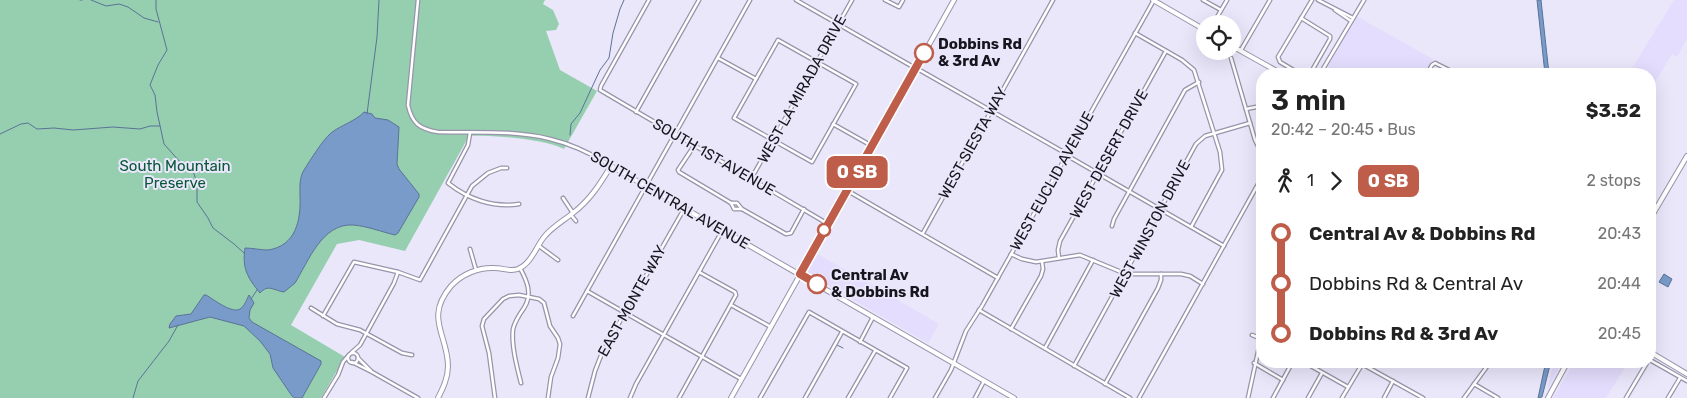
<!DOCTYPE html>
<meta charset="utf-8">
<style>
:root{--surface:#fff;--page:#f6f6f6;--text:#222;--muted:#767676}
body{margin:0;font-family:Rubik,sans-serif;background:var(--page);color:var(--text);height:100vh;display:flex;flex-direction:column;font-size:19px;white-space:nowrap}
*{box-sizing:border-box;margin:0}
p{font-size:16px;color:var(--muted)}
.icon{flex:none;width:28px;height:28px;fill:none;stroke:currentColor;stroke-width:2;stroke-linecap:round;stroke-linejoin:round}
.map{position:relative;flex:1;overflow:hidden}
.sheet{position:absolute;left:1256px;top:68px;width:400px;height:300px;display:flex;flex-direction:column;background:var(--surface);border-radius:20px;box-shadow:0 5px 20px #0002}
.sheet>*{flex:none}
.badge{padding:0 10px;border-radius:8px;font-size:18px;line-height:32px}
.controls{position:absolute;left:1196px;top:15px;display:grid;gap:10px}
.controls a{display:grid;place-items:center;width:45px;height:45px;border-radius:50%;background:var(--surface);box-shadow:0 5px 20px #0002;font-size:25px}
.map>.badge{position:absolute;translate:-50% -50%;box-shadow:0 0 0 2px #fff}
.legs{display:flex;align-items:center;gap:8px;height:55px;padding:0 15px;font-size:16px}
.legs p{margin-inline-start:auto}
.summary{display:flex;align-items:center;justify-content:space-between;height:85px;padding:0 15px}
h1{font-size:28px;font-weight:600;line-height:38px}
ul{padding:0 15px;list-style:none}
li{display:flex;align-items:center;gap:18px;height:50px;font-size:19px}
li i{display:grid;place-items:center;width:8px;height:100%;margin:0 6px;background:currentColor}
li i::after{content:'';width:12px;height:12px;margin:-6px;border:4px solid;border-radius:50%;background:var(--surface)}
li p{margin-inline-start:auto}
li:first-child i{background:linear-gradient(#0000 50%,currentColor 0)}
li:last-child i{background:linear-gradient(currentColor 50%,#0000 0)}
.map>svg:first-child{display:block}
.built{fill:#e4ddfd}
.green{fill:#96ceb0}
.water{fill:#789bca;stroke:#5b7396}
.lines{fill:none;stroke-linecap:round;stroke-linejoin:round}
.stream{stroke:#5b7396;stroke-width:1}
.street-casing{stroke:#9894aa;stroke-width:5}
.secondary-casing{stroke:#9894aa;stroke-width:6}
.primary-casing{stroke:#9894aa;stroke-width:6}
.street{stroke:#fff;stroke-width:2.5}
.secondary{stroke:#fff;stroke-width:4}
.primary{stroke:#fff;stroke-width:4}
.line-1-casing{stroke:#fff;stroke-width:11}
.line-1{stroke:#be5d49;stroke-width:8}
.stop-1-dot{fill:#fff;stroke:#be5d49;stroke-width:2.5}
.labels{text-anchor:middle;stroke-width:4;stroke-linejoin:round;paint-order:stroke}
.stop-label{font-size:15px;font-weight:bold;fill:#17151e;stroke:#ebe7fb;text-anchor:start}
.street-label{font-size:15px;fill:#17151e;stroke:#ebe7fb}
.park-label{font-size:15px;fill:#075738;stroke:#ebe7fb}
</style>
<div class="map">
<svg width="1687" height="398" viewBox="0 0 1687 398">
<rect width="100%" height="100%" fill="#ebe7fb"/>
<g class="built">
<polygon points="1674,0 1687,0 1687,39 1677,57 1672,54 1654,84 1650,81 1650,74 1637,74 1631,70"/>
<polygon points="1356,16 1433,59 1425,74 1324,74"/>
<polygon points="816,253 936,322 938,325 929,342 928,343 808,274 807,269"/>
<polygon points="1554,361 1563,361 1547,390"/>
<polygon points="1575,361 1629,361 1606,398 1553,398"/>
</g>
<path class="green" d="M0,0h545l-2,4 10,6 6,14 -3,6 -10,1 14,39 37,21 -33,58c-21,-10 -71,-14 -95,-13l-64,115 -46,-11 -22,4 -46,81 54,32 -24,41h-321z"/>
<g class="water">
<polygon points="1537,0 1541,0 1549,74 1545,74"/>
<path d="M364,112l8,2 3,4 13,2 11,7 -2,37 2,5 20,25v3l-21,36 -3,2c-13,-3 -28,-9 -42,-10 -31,-2 -45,37 -58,58l-11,9c-11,-2 -16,-8 -24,1 -13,-16 -18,-25 -15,-45 7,0 16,2 23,2 28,-4 33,-30 32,-54 0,-8 -1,-18 4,-26 7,-11 18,-29 27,-37 10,-8 25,-12 33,-21z"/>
<polygon points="1664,274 1672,279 1668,287 1659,282"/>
<path d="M204,295h2c7,4 26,19 34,14 4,-2 7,-10 9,-14l5,8 -4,7 -1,8 3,4 69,39v3l-19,34h-7l-3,-2 -19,-28 -3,-14 -10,-13 -16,-15 -34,-9 -41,11 1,-4 6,-8 15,-2z"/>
<polygon points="1546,361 1551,361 1542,397 1538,398"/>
</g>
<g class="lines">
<g class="stream">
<polyline points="80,0 82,0"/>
<polyline points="91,0 106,6 119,4 128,7 144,18 158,22"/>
<polyline points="156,0 156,9 167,50 158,65 150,85 155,95 157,112 164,144 181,163 193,171 197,183 197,202 208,218 213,228 234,244 244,253"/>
<polyline points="367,114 377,37 379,0"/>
<polyline points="0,134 21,124 28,123 37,129 54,128 73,130 113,127 140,129 150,126 160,126"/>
<polyline points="570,135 571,124 580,113 600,70 609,58 613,33 620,9 624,0"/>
<polyline points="251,299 257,290"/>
<polyline points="837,345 843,348"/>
<polyline points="133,398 138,381 169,341 178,325"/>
</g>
<g class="street-casing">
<g id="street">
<path d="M418,0l-10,105c4,19 12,24 30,27 37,1 76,-2 112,7 22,5 42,15 60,26"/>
<polyline points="649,0 601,86 600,90 828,224"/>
<polyline points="796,0 915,68"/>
<polyline points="885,0 899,7 903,0"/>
<polyline points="1203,0 1221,10"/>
<polyline points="1318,0 1353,18"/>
<polyline points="1335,10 1351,21"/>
<polyline points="1301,18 1330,36 1330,39 1310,74"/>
<polyline points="1213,24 1227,0"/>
<polyline points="1135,33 1182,60 1194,70 1220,152 1222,170 1191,227"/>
<polygon points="778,40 856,84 812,162 734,118"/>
<polyline points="1241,50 1270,0"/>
<polyline points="718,58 756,79"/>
<polyline points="1231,58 1255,140 1258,146 1262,150"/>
<polyline points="916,68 1067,154"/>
<polyline points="1300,74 1280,62 1278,57 1312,0"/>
<polyline points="1320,74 1364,0"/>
<polyline points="1427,74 1432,65 1435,63 1457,74"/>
<polyline points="1246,109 1256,107"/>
<polyline points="636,112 699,0"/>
<polyline points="833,124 872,146"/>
<path d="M470,133l-2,12 -20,38c20,16 45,25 71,21"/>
<polyline points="694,146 678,170 679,172 731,203 734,209 742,209 786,234 791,233 804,209"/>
<polyline points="1066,155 1224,246"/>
<polyline points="751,179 852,0"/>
<polyline points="848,191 998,278"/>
<polyline points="563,198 573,213"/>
<polyline points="731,203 737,203 742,209"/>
<polyline points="571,215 576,221"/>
<polyline points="1112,226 1114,219 1185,90 1199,82"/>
<polyline points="923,233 1053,0"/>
<polyline points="539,246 558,260"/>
<polyline points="470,249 476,270"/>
<polyline points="1011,254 1022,259 1036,262 1080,255 1126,274 1181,274 1190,276 1203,284"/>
<polyline points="1059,258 1058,250 1060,241 1166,51"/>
<path d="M520,268c7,13 13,26 4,40 -5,7 -9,13 -11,21 -2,16 4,38 8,54"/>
<polyline points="587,291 741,379"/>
<polyline points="731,305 771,327"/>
<polyline points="311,308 337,324 360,330 402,353 412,355"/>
<polyline points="979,310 1130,398"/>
<polyline points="323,316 354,262 398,272 420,280 472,186 488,173 501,168 507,168"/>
<polyline points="573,316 750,0"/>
<polyline points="1011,329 1041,276 1043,269 1042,262"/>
<polyline points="1252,335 1262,339"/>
<polyline points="860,342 873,317"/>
<polyline points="1045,348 1093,260"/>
<polyline points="351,353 360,345 394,283 398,272"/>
<circle cx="353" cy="358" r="5"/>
<polyline points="358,358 371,371"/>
<polyline points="1650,360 1687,381"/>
<polyline points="1302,361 1348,387"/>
<polyline points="1435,361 1442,364 1445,361"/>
<polyline points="352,362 372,372 418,398"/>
<polyline points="1254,363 1283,380"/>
<polyline points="1362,364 1423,398"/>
<polyline points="1074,366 1196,144 1205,136 1250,123"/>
<polyline points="1105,384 1158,288 1161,280 1161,274"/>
<polyline points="1474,384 1498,398"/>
<polyline points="324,398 338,375 343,362 349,355"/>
<polyline points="495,398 489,353 482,326 484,319 503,299 509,296 519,295 539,299 544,303 550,326 558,338 560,344 558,358 551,377 548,398"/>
<polyline points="588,398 595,371 602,353 684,209"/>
<polyline points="630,398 636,384 722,231"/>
<polyline points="679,398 736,295 735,292 699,272"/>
<polyline points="760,398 809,312 907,368 890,398"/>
<polyline points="805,398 842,332"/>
<polyline points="848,398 875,351"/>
<polyline points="935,398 951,370 966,331 982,306 1154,0"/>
<polyline points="975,398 984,381"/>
<polyline points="1139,398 1262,177"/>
<polyline points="1248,398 1261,338"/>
<polyline points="1273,398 1293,361"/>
<polyline points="1308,398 1322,373"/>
<polyline points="1342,398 1364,361"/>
<polyline points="1384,398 1393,381"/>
<polyline points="1464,398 1491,361"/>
<polyline points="1626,398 1648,361"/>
<polyline points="1668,398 1680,378"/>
</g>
</g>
<g class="secondary-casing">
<g id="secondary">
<polyline points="1153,0 1205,30"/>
<polyline points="1232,46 1282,74"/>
<polyline points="1650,352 1687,374"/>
<path d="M438,398c5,-10 10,-20 10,-32 0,-31 -24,-48 3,-80 11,-12 28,-19 44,-18 8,0 15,4 23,1 13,-5 18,-22 26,-32 8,-10 19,-16 29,-24 17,-13 27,-29 38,-47l403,232"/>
<polyline points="731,398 954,0"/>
</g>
</g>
<g class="primary-casing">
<g id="primary">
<polyline points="1650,219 1687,156"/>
<polyline points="1548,398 1568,361"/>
</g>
</g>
<use href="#street" class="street"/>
<use href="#secondary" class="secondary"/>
<use href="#primary" class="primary"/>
</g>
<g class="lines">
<g class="line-1-casing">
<polyline id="line-1" points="817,284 800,274 924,53"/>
</g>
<use href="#line-1" class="line-1"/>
</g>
<g class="stop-1-dot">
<circle cx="924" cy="53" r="9"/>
<circle cx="824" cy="230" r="6"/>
<circle cx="817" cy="284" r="9"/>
</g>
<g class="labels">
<g class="stop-label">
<text x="938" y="49">Dobbins Rd<tspan x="938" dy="17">&amp; 3rd Av</tspan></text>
<text x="831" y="280">Central Av<tspan x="831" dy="17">&amp; Dobbins Rd</tspan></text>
</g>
<g class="street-label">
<text transform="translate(802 89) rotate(-61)" y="5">WEST LA MIRADA DRIVE</text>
<text transform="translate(973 143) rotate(-61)" y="5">WEST SIESTA WAY</text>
<text transform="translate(1109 154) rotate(-61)" y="5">WEST DESERT DRIVE</text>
<text transform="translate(714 157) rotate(30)" y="5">SOUTH 1ST AVENUE</text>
<text transform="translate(1052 181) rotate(-61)" y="5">WEST EUCLID AVENUE</text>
<text transform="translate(670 200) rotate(30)" y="5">SOUTH CENTRAL AVENUE</text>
<text transform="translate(1150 229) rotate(-62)" y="5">WEST WINSTON DRIVE</text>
<text transform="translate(632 301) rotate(-61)" y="5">EAST MONTE WAY</text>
</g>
<g class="park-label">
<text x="175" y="171">South Mountain<tspan x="175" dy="17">Preserve</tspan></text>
</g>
</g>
</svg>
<div class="controls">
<a><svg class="icon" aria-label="locate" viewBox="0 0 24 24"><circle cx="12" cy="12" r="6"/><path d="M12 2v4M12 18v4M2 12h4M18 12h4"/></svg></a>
</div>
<b class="badge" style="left:857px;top:172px;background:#be5d49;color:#fff">0 SB</b>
<section class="sheet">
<div class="summary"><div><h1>3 min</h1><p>20:42 – 20:45 · Bus</p></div><b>$3.52</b></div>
<div class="legs"><svg class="icon" aria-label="walk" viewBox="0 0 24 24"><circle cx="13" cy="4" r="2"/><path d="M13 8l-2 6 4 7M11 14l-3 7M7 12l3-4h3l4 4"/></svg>1<svg class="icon" aria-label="forward" viewBox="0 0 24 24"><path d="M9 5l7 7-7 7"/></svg><b class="badge" style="background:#be5d49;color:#fff">0 SB</b><p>2 stops</p></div>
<ul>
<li><i style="color:#be5d49"></i><b>Central Av &amp; Dobbins Rd</b><p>20:43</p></li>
<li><i style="color:#be5d49"></i><span>Dobbins Rd &amp; Central Av</span><p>20:44</p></li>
<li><i style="color:#be5d49"></i><b>Dobbins Rd &amp; 3rd Av</b><p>20:45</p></li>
</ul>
</section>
</div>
